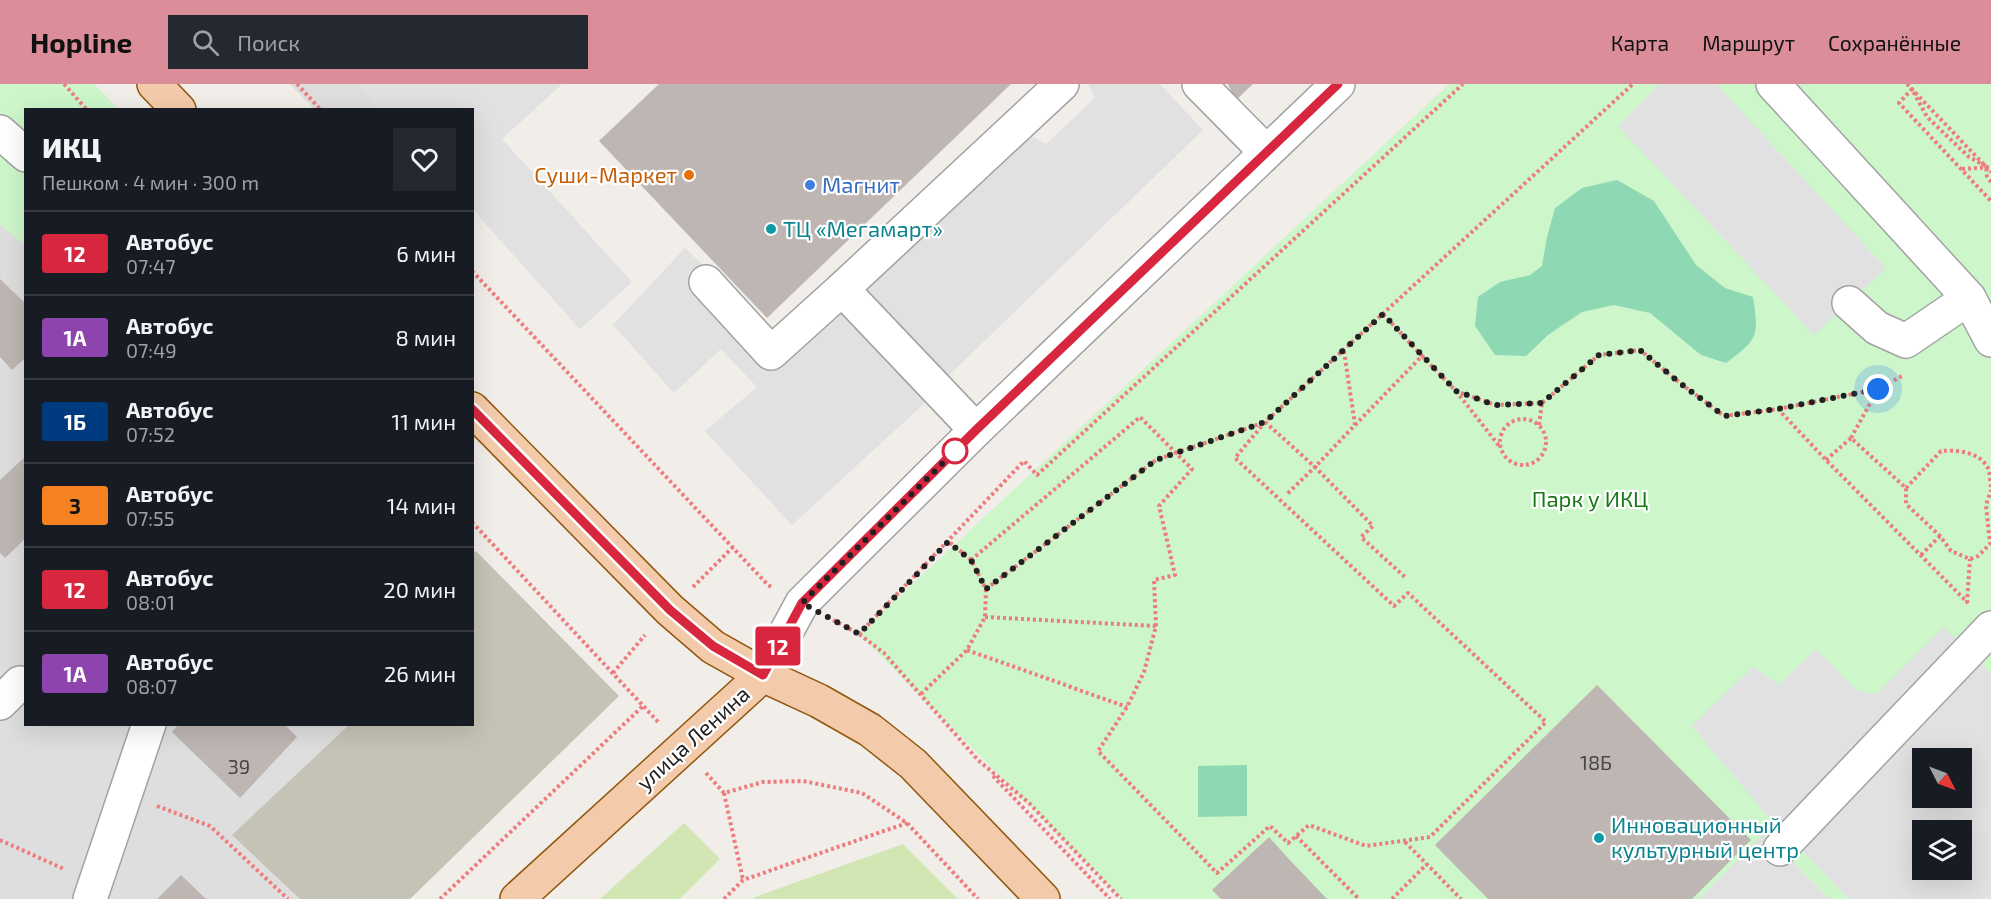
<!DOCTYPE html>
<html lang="ru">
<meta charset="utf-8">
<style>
:root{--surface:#171b24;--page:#242831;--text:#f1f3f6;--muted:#9ea1a6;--line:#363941;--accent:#db8e99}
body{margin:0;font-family:"Exo 2",sans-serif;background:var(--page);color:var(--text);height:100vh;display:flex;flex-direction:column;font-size:22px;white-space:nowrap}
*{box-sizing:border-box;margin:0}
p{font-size:20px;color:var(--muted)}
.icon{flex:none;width:33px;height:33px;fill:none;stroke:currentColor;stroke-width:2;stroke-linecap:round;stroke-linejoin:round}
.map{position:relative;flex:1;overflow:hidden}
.details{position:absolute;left:24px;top:24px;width:450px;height:618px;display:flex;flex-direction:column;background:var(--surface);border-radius:0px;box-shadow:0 6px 24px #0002}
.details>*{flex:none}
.badge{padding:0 12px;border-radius:4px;font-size:21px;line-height:39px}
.needle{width:39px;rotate:132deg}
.fabs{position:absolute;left:1912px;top:664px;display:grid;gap:12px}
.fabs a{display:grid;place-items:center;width:60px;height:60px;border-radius:0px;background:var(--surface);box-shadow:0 6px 24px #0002;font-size:30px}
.you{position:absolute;width:30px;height:30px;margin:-15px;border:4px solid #fff;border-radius:50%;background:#1a73e8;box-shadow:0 0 0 9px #1a73e833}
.map>.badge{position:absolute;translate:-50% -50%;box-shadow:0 0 0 3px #fff}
.round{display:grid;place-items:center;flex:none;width:63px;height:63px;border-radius:0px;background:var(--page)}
.summary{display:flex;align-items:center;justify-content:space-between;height:102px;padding:0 18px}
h1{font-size:28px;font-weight:800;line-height:45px}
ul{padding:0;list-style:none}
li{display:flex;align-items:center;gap:18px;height:84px;padding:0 18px;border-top:2px solid var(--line)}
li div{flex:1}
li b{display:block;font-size:22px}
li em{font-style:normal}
li .badge{min-width:66px;font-weight:700;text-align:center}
header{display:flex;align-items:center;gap:36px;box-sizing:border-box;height:84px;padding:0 30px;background:var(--accent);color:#111}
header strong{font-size:28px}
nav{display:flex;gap:33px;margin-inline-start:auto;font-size:21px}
.search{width:420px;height:54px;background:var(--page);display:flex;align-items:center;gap:15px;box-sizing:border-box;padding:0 21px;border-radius:0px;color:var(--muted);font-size:22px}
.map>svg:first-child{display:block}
.residential{fill:#dfdede}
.construction{fill:#c5c3b5}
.grass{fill:#d2e6b4}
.park{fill:#cdf6cb;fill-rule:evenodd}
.pitch{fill:#8ed8b3}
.parking{fill:#e1e1e1;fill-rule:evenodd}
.building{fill:#beb6b2}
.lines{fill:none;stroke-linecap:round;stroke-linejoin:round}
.minor-casing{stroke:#a2a2a2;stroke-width:36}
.major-casing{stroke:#91560d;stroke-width:36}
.path{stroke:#ee7c7e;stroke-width:4;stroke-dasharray:3 3;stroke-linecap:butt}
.minor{stroke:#fff;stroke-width:33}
.major{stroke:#f4cbaa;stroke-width:33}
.line-casing{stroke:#fff;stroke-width:14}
.line{stroke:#d7263d;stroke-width:9}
.walk{stroke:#212121;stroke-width:6;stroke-dasharray:0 10.8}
.food-dot{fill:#e8710a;stroke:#fff;stroke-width:2}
.shop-dot{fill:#3f7fe0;stroke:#fff;stroke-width:2}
.culture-dot{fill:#0f9aa8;stroke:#fff;stroke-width:2}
.stop-dot{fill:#fff;stroke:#d7263d;stroke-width:3}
.labels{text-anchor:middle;stroke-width:4.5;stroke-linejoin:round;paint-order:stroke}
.number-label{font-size:20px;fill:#484645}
.food-label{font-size:22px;fill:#c56008;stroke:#fff;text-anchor:end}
.shop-label{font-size:22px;fill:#366cbe;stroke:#fff;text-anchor:start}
.culture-label{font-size:22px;fill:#0d838f;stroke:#fff;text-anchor:start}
.park-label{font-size:22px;fill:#197916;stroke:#fff}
.street-label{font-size:22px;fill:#212121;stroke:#fff}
</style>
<header>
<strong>Hopline</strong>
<div class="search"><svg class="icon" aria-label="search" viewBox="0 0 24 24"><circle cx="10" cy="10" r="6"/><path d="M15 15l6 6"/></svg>Поиск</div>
<nav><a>Карта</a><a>Маршрут</a><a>Сохранённые</a></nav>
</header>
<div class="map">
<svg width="1991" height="815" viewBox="0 0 1991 815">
<rect width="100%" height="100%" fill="#f1ede9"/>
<g class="residential">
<polygon points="290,0 514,0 472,26 314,25"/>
<polygon points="0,140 25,162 26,640 472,640 473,466 608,613 386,815 0,815"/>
</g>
<polygon class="construction" points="476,467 619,612 410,815 300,815 232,751 349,641 472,640 472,470"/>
<g class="grass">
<polygon points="684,739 720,775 680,815 600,815"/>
<polygon points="903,760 958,815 752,815 755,813"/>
</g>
<g class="park">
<polygon points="0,0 94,0 118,25 26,26 25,162 0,140"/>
<path d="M1449,0h542v815h-869l-263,-265zM1923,675h39v39h-39zM1923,747h39v39h-39z"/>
</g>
<g class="pitch">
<path d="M1617,96l37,21 42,64 29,23 28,9c6,40 5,42 -27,66l-25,-8 -51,-42 -36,-8 -32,7 -34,23 -22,21 -31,-1 -20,-29 3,-29 22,-15 30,-7 12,-9 5,-29 8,-29 27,-20z"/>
<polygon points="1247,681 1247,732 1198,733 1198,682"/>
</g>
<g class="parking">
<polygon points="358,0 562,0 502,55 632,198 580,245 473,126 472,26 381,25"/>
<polygon points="1088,0 1160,0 1203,46 945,295 861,206 1029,51 1046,60 1095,14"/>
<polygon points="1660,0 1716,0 1886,184 1814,251 1618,42"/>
<polygon points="685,164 794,268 842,222 927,317 792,441 705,347 757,303 721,265 674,309 613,241"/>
<path d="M1944,543l47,47v225h-142l-85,-87 -72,-86 61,-59 26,18 37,-36 41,42 20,3zM1923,675h39v39h-39zM1923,747h39v39h-39z"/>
<polygon points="1764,749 1830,815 1699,815"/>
</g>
<g class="building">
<polygon points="659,0 1011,0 767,234 599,57"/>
<polygon points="1228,0 1253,0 1235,17"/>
<polygon points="0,195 26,220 26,273 12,286 0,273"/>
<polygon points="26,372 26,454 5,474 0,469 0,396"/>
<polygon points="1597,601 1751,756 1692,815 1488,815 1435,761"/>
<polygon points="179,640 284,640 297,653 240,714 172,648"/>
<polygon points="1269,753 1286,772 1327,815 1221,815 1212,806"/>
<polygon points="181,791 206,815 157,815"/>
</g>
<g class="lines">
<g class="minor-casing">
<g id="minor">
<polyline points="1199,0 1266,68"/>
<polyline points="1773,0 1969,214 1991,256"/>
<polyline points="0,48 26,71"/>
<polyline points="706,198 771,269 842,205"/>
<polyline points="1849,219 1877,244 1906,257 1969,214"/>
<polyline points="976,346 842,205 1062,0"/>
<polyline points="763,591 802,519 976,346 1338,0"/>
<polyline points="0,619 20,599"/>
<polyline points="1780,765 1991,544"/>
<polyline points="90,815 149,640"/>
</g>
</g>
<g class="major-casing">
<g id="major">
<polyline points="154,0 179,26"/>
<polyline points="472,325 670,526 713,563 763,591 819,617 870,646 913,680 1043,815"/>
<polyline points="517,815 763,591"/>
</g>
</g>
<g class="path">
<polyline points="64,0 87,26"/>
<polyline points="297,0 321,26"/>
<polyline points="1907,0 1991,88"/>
<polyline points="1962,85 1991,83"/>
<polyline points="1991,98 1987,93 1986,82 1969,73 1927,33 1912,5 1899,19 1991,117"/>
<polyline points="472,187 768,501 773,504"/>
<polyline points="1344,267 1355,341 1315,383 1373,442 1361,453 1406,494"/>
<polyline points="1422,272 1456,307 1495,321 1542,319 1599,271 1640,266 1680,299 1724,332 1778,325 1826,376 1968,519"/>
<polyline points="1456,307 1500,363"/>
<polyline points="1778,325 1878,305 1902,292"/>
<circle cx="1523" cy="358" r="23"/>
<polyline points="1265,338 1315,383 1286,411"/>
<polyline points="1355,341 1422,272 1383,230"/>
<polyline points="1539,341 1542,319"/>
<polyline points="1851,354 1878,305"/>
<polyline points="1826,376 1851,354 1906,404 1906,420 1940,452 1951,467 1970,475 1978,472 1990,460 1986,421 1991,406"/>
<path d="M1906,404l35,-37c15,-1 38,0 47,17 2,4 2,13 3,19"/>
<polyline points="472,438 660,640"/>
<polyline points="1921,471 1940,452"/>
<polyline points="971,476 1140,333 1192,385 1159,422 1175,491 1154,496 1156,542 1144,588 1127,623 1098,667 1217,789 1270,742 1288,759 1309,741 1366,762 1430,753 1546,638 1408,509 1394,522 1235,374 1265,338 1633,0"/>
<polyline points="693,503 733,463"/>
<polyline points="986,505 1156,376 1265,338"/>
<polyline points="1967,519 1970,475"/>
<polyline points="985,533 1156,542"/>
<polyline points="833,536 859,550 884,569 978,676 1029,719 1121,815"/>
<polyline points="859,550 1024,377 1037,391 1463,0"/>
<polyline points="967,566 1127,623"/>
<polyline points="613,589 645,551"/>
<polyline points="921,610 967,566 985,533 986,505 971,476 948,457"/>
<polyline points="706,689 724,709 763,698 803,697 862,709 907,739 978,815"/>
<polyline points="993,692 1110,815"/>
<polyline points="724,709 743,796"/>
<polyline points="157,722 210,742 288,815"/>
<polyline points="1296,752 1359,815"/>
<polyline points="0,756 64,785"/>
<polyline points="1405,758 1461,815"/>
<polyline points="440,815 643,622"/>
<polyline points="724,815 743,796 907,739"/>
<polyline points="1392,815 1427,780"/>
</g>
<use href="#minor" class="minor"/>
<use href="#major" class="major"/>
</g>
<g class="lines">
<g class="line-casing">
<polyline id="line" points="472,325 670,526 713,562 763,591 802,519 976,346 1338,0"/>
</g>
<use href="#line" class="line"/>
<polyline class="walk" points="955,367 960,362 802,519 859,550 948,458 971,476 986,505 1156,376 1265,338 1383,230 1456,307 1495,321 1542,319 1599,271 1640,266 1680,299 1724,332 1778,325 1878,305"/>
</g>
<circle class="food-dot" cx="689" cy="91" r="6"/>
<circle class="shop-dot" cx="810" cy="101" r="6"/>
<g class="culture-dot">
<circle cx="771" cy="145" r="6"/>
<circle cx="1599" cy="754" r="6"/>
</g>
<circle class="stop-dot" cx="955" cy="367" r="12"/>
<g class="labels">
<g class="number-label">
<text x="1596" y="686">18Б</text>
<text x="239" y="690">39</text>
</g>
<g class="food-label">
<text x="677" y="99">Суши-Маркет</text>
</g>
<g class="shop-label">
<text x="822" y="109">Магнит</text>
</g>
<g class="culture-label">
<text x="783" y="153">ТЦ «Мегамарт»</text>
<text x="1611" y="749">Инновационный<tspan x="1611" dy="25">культурный центр</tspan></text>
</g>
<g class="park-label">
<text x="1590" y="423">Парк у ИКЦ</text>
</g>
<g class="street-label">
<text transform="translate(693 654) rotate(-42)" y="8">улица Ленина</text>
</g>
</g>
</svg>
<div class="fabs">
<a><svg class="needle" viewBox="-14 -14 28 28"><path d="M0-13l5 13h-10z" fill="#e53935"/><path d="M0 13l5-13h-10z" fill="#9ea1a6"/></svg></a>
<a><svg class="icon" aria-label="layers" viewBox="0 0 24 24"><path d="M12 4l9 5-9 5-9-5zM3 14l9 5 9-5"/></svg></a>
</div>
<div class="you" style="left:1878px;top:305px"></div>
<b class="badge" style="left:778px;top:562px;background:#d7263d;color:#fff">12</b>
<section class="details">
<div class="summary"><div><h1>ИКЦ</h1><p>Пешком · 4 мин · 300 m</p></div><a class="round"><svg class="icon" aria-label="heart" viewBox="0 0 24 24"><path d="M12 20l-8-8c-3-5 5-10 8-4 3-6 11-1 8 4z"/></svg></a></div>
<ul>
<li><span class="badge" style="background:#d7263d;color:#fff">12</span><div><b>Автобус</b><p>07:47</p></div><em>6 мин</em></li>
<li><span class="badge" style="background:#8e44ad;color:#fff">1А</span><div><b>Автобус</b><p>07:49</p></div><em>8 мин</em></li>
<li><span class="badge" style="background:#003b80;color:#fff">1Б</span><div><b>Автобус</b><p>07:52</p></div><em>11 мин</em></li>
<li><span class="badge" style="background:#f58220;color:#111">3</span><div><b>Автобус</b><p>07:55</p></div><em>14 мин</em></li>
<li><span class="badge" style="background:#d7263d;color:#fff">12</span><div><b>Автобус</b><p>08:01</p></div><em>20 мин</em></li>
<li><span class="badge" style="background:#8e44ad;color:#fff">1А</span><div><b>Автобус</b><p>08:07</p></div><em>26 мин</em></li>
</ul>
</section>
</div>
